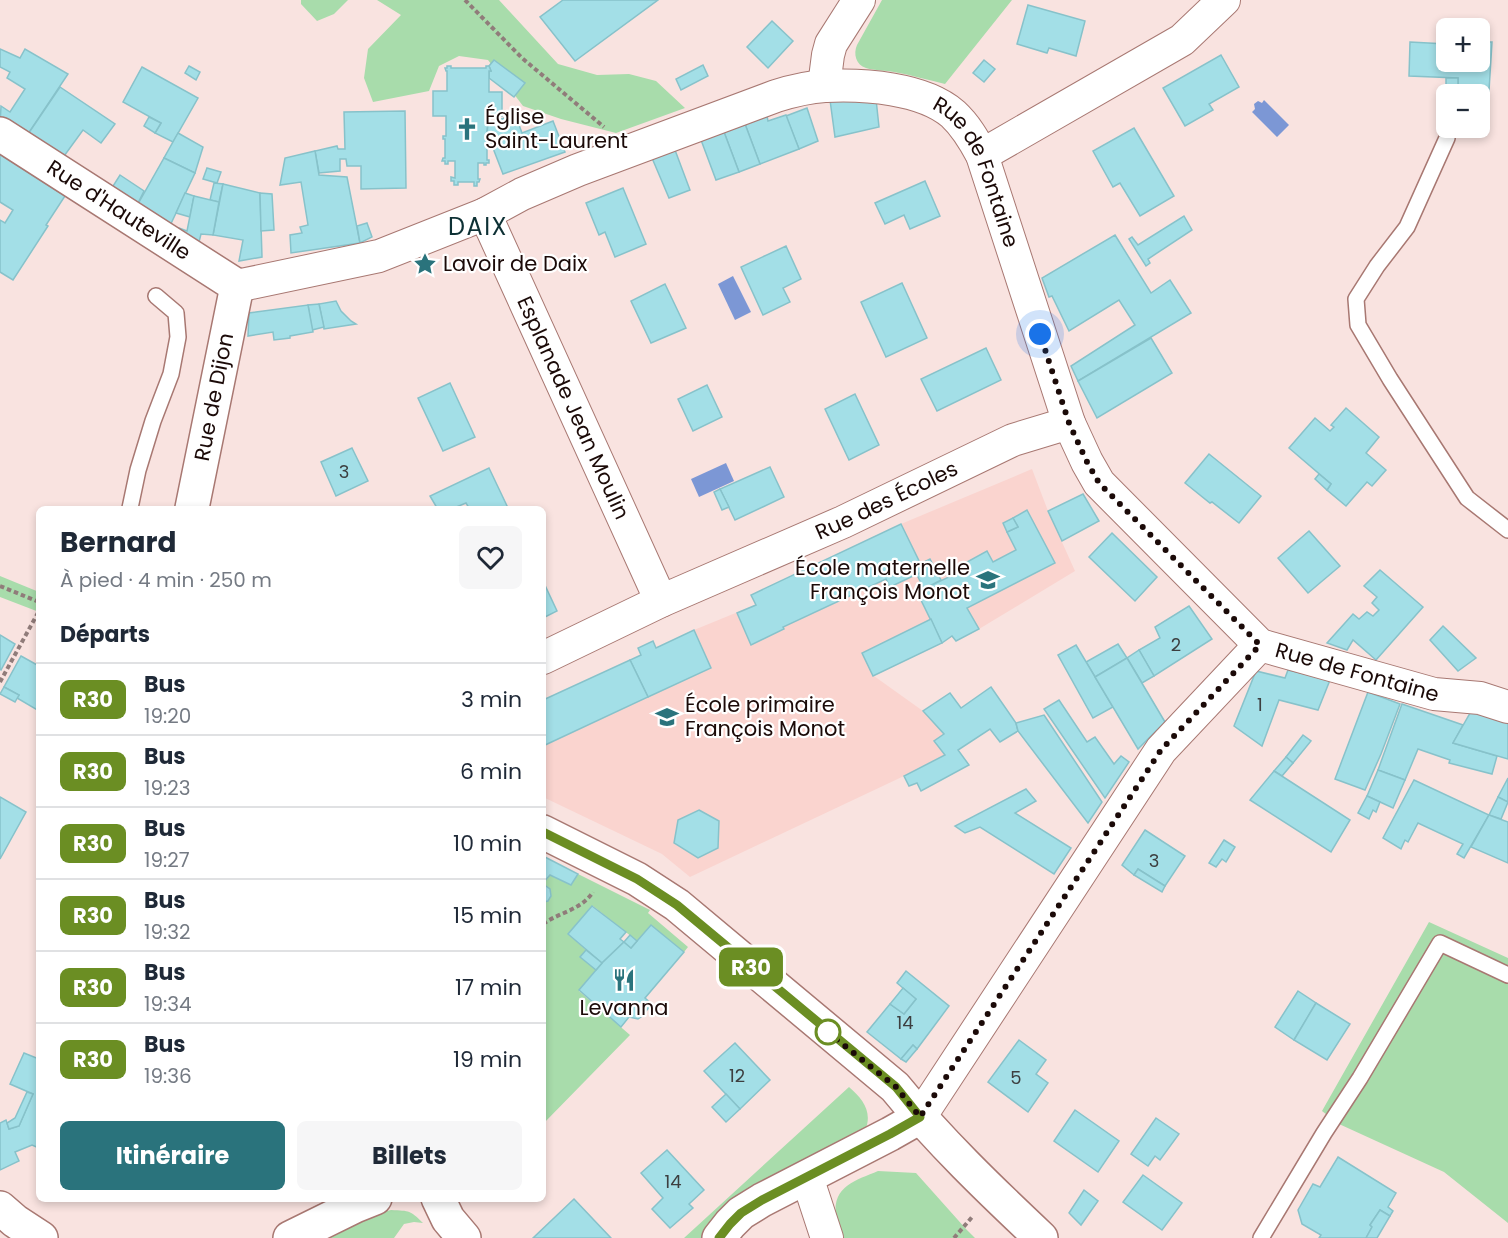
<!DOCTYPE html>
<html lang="fr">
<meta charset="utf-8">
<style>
:root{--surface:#fff;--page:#f6f6f7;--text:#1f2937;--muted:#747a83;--line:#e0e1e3;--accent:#2a737c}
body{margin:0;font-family:Poppins,sans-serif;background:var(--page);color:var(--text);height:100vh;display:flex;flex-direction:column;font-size:22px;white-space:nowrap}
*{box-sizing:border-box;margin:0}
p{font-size:20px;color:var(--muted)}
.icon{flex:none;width:33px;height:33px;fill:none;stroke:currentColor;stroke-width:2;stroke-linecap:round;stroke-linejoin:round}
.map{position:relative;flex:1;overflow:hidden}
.drawer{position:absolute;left:36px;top:506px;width:510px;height:696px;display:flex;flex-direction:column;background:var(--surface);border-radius:9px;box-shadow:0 3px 9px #0003}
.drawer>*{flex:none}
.badge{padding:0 12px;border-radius:9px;font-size:21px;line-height:39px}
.buttons{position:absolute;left:1436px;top:18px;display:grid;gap:12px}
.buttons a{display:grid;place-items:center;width:54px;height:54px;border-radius:9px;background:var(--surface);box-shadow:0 3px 9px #0003;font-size:30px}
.you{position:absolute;width:30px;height:30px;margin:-15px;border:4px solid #fff;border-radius:50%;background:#1a73e8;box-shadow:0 0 0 9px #1a73e833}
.map>.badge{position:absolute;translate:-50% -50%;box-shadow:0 0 0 3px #fff}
h2{padding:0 24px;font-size:22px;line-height:54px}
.round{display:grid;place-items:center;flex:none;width:63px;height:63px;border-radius:9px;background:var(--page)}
.overview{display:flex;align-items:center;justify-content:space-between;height:102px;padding:0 24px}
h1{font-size:28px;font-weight:700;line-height:45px}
.cta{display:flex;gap:12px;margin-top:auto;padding:12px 24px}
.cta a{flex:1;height:69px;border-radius:9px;background:var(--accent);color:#fff;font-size:24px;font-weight:700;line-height:69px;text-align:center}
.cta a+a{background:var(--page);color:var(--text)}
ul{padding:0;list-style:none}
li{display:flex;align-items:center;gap:18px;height:72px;padding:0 24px;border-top:2px solid var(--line)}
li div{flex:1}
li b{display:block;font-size:22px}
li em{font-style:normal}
li .badge{min-width:66px;font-weight:700;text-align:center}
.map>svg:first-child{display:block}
.built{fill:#fad4cf}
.green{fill:#a8dcab}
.water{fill:#7c97d5}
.building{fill:#a3dfe7;stroke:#87c2ca;stroke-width:1.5}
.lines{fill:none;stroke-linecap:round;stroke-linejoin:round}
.lane-casing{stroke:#a87872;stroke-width:18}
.street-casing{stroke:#a87872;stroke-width:34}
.secondary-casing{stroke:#a87872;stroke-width:36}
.path{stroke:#907c7a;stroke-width:4;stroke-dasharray:4.5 3;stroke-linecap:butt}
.lane{stroke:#fff;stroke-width:15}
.street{stroke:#fff;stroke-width:32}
.secondary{stroke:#fff;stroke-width:33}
.line-casing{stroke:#fff;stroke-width:14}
.line{stroke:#6b8e23;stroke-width:9}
.walk{stroke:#1b0a08;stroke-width:6;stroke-dasharray:0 10.8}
.stop-dot{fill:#fff;stroke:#6b8e23;stroke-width:3}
.labels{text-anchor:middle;stroke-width:4.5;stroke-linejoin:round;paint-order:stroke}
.number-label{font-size:18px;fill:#3d3f40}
.poi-label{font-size:21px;fill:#1b0a08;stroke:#fff;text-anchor:start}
.street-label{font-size:21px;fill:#1b0a08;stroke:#fff}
.quarter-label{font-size:24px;letter-spacing:1.5px;fill:#0d3034;stroke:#fff}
</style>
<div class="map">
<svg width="1508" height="1238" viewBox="0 0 1508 1238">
<rect width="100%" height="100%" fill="#f9e3e0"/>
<polygon class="built" points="1032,469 1048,511 1075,571 979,629 956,641 952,636 942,643 874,676 923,711 944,734 935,741 945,755 904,776 690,877 662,854 543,797 543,700 641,655 638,648 653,641 656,648 694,630 755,605 751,595 901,524"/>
<g class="green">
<polygon points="301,0 348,0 334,14 317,21 301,4"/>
<polygon points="377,0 499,0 558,64 597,75 629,74 656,81 685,108 616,133 561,119 523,106 488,60 459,56 439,66 429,91 373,102 364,78 368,49 401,15"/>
<path d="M882,0h130l-67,84c-17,-4 -34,-9 -51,-12 -8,-2 -19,-1 -28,-4 -10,-3 -13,-14 -9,-23z"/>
<polygon points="0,576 39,592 39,612 0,597"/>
<polygon points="578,874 650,910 648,913 688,947 684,952 651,925 637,941 593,906 568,934 586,950 596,970 579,991 630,1035 543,1124 543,902 548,901 551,896 550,889 543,884 550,875 571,885"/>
<polygon points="1429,922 1508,958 1508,1223 1444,1172 1339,1124 1322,1111"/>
<path d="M849,1087c14,12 24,25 16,44l-147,87 -15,20h-19z"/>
<path d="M878,1171l38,2 50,56 9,9h-132c-2,-7 -7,-16 -7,-23 -4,-29 21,-35 42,-44z"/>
<path d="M391,1210c19,1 19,0 32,13l-9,-1 -10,2 -10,14h-66l43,-23z"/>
</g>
<g class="water">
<polygon points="1264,100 1289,125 1277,137 1252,112 1255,109 1254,104 1258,101 1262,103"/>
<polygon points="733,276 751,312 735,320 718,284"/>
<polygon points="726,463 734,481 699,497 691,479"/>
</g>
<g class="building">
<polygon points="563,0 658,0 575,61 540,17"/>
<polygon points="1028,5 1085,21 1076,56 1049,48 1047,53 1017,44"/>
<polygon points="772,21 793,41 768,68 747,47"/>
<polygon points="1410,42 1446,44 1446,62 1479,62 1479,42 1492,42 1489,91 1458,89 1458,78 1409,76"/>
<polygon points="0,49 20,58 25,49 68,74 24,140 0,125 1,106 10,112 25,89 7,78 10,72 0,67"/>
<polygon points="1221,55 1239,87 1209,104 1213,110 1185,126 1163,88"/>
<polygon points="494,60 525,83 514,97 489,78 489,71 491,71 489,66"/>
<polygon points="984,60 995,69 984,82 973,73"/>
<polygon points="703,65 708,76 681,90 676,79"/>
<polygon points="189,66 200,72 196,80 185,73"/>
<polygon points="447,66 451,66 451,68 486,68 486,66 489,66 491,71 489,71 489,92 502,92 502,116 488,116 487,134 490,134 490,139 487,139 487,160 489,160 489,163 486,163 486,165 484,165 484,163 478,163 478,179 480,179 479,182 477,182 477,186 474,186 474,182 458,182 458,185 454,185 454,181 451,181 451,177 455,178 455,161 448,161 448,164 445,164 445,161 442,161 443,158 445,158 445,139 443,139 443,136 446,136 446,116 433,116 433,91 447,91 447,71 446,71 445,68 447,68"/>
<polygon points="142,67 198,98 173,142 155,133 161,123 123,102"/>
<polygon points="1446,78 1458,78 1458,89 1446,88"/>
<polygon points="60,87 115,124 101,143 83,130 59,163 24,140"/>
<polygon points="876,99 879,127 835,137 830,100"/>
<polygon points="807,108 818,141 799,149 786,116"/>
<polygon points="405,111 406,188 361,189 361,166 347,166 346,159 340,159 340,171 319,173 315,151 337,146 338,149 345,149 344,112"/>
<polygon points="515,114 522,133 553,121 565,152 503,174 491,143 487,144 487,139 490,139 490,134 487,134 488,124"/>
<polygon points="786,115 799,149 760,164 745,124 767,116 768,121"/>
<polygon points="149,117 161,123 155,133 144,126"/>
<polygon points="745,124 760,164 739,172 724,132"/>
<polygon points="1134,128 1174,196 1140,216 1120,183 1113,187 1093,151"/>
<polygon points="724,132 739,172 716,180 701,140"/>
<polygon points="178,133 203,147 195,173 164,158"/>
<polygon points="675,150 690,190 669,198 652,158"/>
<polygon points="315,151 319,175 347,177 360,243 291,253 290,235 302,233 300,227 308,225 301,182 280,185 285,158"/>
<polygon points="0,154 65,196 46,225 48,226 13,280 0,272 0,220 5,223 13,210 0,202"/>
<polygon points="164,158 195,173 167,232 134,211"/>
<polygon points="207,168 221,172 217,183 203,179"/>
<polygon points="120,175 144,191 134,211 108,194"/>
<polygon points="925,181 940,216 910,229 904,215 885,224 875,203"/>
<polygon points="214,183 223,184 219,202 210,200"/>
<polygon points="223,184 260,193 262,257 239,261 243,240 213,235"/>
<polygon points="623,188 646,244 615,257 605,232 599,235 586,203"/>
<polygon points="185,193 194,196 190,217 176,213"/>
<polygon points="260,193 272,194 274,230 261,231"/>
<polygon points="194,196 219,202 213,235 201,234 197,250 176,240 179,228 187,231"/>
<polygon points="1184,216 1192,230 1148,259 1150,263 1146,266 1129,239 1132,237 1138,245"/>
<polygon points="367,223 372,237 360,243 357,226"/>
<polygon points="1115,235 1151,293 1170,280 1191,313 1078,381 1071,366 1135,325 1119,300 1069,331 1052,296 1049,297 1042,278"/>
<polygon points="786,246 801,279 783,288 790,302 763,315 741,267"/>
<polygon points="902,283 927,338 886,357 861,302"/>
<polygon points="665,284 686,328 651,343 631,301"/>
<polygon points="336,301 341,311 351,321 356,324 324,329 319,304"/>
<polygon points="319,304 324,327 312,330 308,305"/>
<polygon points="308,305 313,332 290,336 290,338 274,340 273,332 248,336 249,313"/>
<polygon points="1151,338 1172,373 1097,418 1078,381"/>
<polygon points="986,348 1001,380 937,411 921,379"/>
<polygon points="450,383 475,437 443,451 418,398"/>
<polygon points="707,385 722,417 693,431 678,399"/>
<polygon points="855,394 879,445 849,460 825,409"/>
<polygon points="1346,408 1379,437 1366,453 1386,470 1372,486 1367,482 1346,506 1327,490 1331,484 1289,448 1315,418 1330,431 1334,427 1331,425"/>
<polygon points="352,448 368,481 336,496 321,462"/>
<polygon points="1209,454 1261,496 1239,523 1212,502 1210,503 1185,483"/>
<polygon points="770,467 784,497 735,520 720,489"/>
<polygon points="489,468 508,508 469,508 466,503 454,508 437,508 430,496"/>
<polygon points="1319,474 1331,484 1327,490 1315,479"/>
<polygon points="720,489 729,507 722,510 714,492"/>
<polygon points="1083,494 1099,521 1062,541 1048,511"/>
<polygon points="1027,510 1055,563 967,608 979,629 956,641 952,636 942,643 917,592 949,577 947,573 987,551 993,562 1016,550 1007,532 1018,527 1013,518"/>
<polygon points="1013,518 1018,527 1007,532 1003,523"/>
<polygon points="901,524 924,571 890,587 886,579 783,627 784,629 751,645 737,613 756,605 751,595"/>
<polygon points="1309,531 1340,566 1308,593 1278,558"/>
<polygon points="1112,533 1157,577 1135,601 1089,557"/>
<polygon points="930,559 941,580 924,589 917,575 924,571 920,564"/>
<polygon points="1380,570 1423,607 1376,660 1353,640 1347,650 1327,643 1353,614 1359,619 1367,612 1373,616 1379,610 1372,603 1377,597 1364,586"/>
<polygon points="543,581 557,611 543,618"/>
<polygon points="1189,606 1212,639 1154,676 1139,650 1160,638 1155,627"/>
<polygon points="931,619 942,643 873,676 862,653"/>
<polygon points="1443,626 1476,658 1458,671 1430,640"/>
<polygon points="694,630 711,668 648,697 630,660 641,655 638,648 653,641 656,648"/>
<polygon points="0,635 15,644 1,670 0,669"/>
<polygon points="1118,644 1127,658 1095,677 1086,662"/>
<polygon points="1076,645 1113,707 1093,718 1058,655"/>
<polygon points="1139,650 1154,676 1142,683 1127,658"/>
<polygon points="21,656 39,666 39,711 17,698 19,695 4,687"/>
<polygon points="1127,658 1165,722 1138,749 1095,677"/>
<polygon points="630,660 648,697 543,746 543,700"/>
<polygon points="1288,670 1330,680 1318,710 1279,700 1262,746 1234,726 1256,671 1285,678"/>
<polygon points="4,687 19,695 15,702 0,694"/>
<polygon points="991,687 1016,723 1018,731 1000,742 990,729 958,750 969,765 921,791 917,783 909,786 904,776 945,755 934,741 944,734 923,711 950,693 961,708"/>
<polygon points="1368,692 1400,704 1381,754 1365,790 1335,779"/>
<polygon points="1059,700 1087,742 1095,737 1114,764 1121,756 1129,762 1105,798 1044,709"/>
<polygon points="1402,704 1463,725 1453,743 1497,756 1492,774 1449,763 1450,760 1418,749 1405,780 1378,770"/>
<polygon points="1473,708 1508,718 1508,759 1453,743"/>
<polygon points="1044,715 1102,802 1088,823 1018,731 1016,723"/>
<polygon points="1303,735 1311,741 1293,763 1286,757"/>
<polygon points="1286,757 1293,763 1282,776 1274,771"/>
<polygon points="1378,770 1405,780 1393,808 1367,796"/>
<polygon points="1274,771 1350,820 1331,852 1250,800"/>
<polygon points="1508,778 1508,802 1498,797"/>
<polygon points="1414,780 1489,815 1464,858 1457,854 1463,844 1418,823 1408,842 1405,840 1401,849 1383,838"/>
<polygon points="1026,789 1036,801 1015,813 1071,848 1054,874 980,827 965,833 955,826"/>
<polygon points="1367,796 1380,802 1376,812 1373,810 1369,819 1358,813"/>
<polygon points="0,797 26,812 0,859"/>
<polygon points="1498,797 1508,802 1501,819 1489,815"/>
<polygon points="699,810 719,821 718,848 698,858 674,843 678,820"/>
<polygon points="1489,815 1508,822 1508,863 1471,847"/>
<polygon points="1145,830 1185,856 1165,886 1138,869 1134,875 1122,865"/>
<polygon points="1224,840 1235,847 1226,862 1222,859 1216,867 1209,863"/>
<polygon points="543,856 578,874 571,885 550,875 543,883"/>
<polygon points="1138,869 1165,886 1162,892 1134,875"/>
<polygon points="543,884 550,889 551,896 548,901 543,902"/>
<polygon points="592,906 626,932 620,939 624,942 602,963 568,934"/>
<polygon points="651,925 684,952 645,998 652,1004 641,1017 638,1019 629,1017 621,1027 579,990 602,963 624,942 631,948"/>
<polygon points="630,935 637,941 631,948 624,942"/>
<polygon points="586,950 602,963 596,970 580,957"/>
<polygon points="906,971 949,1006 917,1049 913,1045 901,1059 867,1032 890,1004 904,1014 916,999 897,983"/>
<polygon points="903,988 916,999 904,1014 890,1004"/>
<polygon points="1298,991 1316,1003 1294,1040 1275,1027"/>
<polygon points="1316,1003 1350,1024 1327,1060 1294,1040"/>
<polygon points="1019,1040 1046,1060 1036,1074 1048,1083 1028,1112 988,1082"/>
<polygon points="735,1043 770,1080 740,1109 704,1071"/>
<polygon points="913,1045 917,1049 906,1062 901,1059"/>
<polygon points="24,1053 39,1059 39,1148 32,1145 15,1152 19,1161 0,1170 0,1123 6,1120 9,1129 19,1126 33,1094 10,1084"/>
<polygon points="27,1092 33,1094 19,1126 9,1129 7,1123 15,1118"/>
<polygon points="726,1094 740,1109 726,1122 712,1107"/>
<polygon points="1075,1110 1119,1141 1098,1172 1054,1141"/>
<polygon points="1156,1118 1179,1134 1160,1160 1155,1156 1148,1166 1131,1154"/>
<polygon points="667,1150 704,1190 689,1204 693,1208 670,1228 652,1209 663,1198 641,1173"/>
<polygon points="1338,1157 1396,1193 1388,1207 1393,1211 1390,1216 1380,1210 1370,1225 1372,1227 1366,1238 1319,1238 1321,1235 1302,1224 1298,1210 1313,1184 1320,1187"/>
<polygon points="1143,1175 1182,1203 1162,1230 1123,1202"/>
<polygon points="1084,1190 1098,1201 1081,1225 1069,1213"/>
<polygon points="574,1199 611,1238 533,1238"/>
<polygon points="1380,1210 1390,1216 1377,1238 1366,1238 1372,1227 1370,1225"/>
</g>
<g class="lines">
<g class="lane-casing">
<g id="lane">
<polyline points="1447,138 1407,227 1377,266 1356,299 1358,325 1390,379 1467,498 1508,530"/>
<polyline points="130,508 138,470 153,421 171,374 178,337 176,313 156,296"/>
<polyline points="1261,1238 1324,1133 1360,1078 1440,943 1508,975"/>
</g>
</g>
<g class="street-casing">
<g id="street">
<polyline points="824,86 828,55 831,44 859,0"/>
<polyline points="982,155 1182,40 1224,0"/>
<path id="s1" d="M485,214l176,387"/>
<path id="s2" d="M237,286l142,-30 106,-42 37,-20 56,-24 198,-74c16,-5 32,-9 49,-10 39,-2 98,2 128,28 13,12 21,26 29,41l87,268 18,39 12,21 161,162 174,49 46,4 28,9"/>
<path id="s3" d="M543,658l118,-57 182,-79 170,-82 56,-17"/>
<polyline points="920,1117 1161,750 1260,645"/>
<polyline points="807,1177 827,1238"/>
</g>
</g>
<g class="secondary-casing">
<g id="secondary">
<path id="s4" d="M0,134l237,152 -45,222"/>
<path d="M543,832l94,47 40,26 218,182c44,54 95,103 146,151"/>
<polyline points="438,1198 448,1219 464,1238"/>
<polyline points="0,1208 15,1221 41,1238"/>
<polyline points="290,1238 355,1206 375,1198"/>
<polyline points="719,1238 730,1224 741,1213 762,1200 890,1134 920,1117"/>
</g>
</g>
<g class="path">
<polyline points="465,0 522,58 604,127"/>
<polyline points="0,586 39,602"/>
<polyline points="0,682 39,611"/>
<path d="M543,924c17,-12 38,-14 50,-32"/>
<polyline points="543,983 543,1007"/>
<polyline points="954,1238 973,1216"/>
</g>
<use href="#lane" class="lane"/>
<use href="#street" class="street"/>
<use href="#secondary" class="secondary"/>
</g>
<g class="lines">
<g class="line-casing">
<polyline id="line" points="543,832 637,879 677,905 896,1087 920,1117 890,1134 762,1200 741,1213 730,1224 719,1238"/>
</g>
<use href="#line" class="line"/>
<polyline class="walk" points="828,1032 824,1029 896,1087 920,1117 1161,750 1260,645 1099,483 1087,462 1069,423 1040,334"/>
</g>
<defs>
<g id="church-bare" transform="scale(1.8)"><path d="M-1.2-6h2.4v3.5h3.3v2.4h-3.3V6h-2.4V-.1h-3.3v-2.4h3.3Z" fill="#2a737c" stroke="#fff" stroke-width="2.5" paint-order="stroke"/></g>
<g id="sight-bare" transform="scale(1.8)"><path d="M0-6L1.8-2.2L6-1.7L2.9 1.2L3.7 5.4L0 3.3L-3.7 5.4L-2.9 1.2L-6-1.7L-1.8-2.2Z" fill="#2a737c" stroke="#fff" stroke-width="2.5" paint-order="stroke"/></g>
<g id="school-bare" transform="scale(1.8)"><path d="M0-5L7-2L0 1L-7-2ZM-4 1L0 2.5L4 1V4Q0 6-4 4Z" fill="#2a737c" stroke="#fff" stroke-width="2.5" paint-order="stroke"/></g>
<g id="restaurant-bare" transform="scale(1.8)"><path d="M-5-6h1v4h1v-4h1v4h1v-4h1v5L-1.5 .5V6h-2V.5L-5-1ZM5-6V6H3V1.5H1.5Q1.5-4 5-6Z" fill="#2a737c" stroke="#fff" stroke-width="2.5" paint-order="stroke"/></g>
</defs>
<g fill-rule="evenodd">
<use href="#church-bare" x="467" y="129"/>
<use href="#sight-bare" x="425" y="264"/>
<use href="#school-bare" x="988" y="580"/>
<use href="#school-bare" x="667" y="717"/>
<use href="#restaurant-bare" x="624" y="980"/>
</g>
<circle class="stop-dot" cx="828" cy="1032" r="12"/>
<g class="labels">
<g class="number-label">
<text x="344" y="478">3</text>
<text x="1176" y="651">2</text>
<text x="1260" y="711">1</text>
<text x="1154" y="867">3</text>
<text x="905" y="1029">14</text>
<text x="737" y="1082">12</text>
<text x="1016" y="1084">5</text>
<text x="673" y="1188">14</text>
</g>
<g class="poi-label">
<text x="485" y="124">Église<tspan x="485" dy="24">Saint-Laurent</tspan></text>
<text x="443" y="271">Lavoir de Daix</text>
<text x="970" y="575" text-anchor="end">École maternelle<tspan x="970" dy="24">François Monot</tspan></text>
<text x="685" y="712">École primaire<tspan x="685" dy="24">François Monot</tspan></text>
<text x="624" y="1015" text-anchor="middle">Levanna</text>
</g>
<g class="street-label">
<text dy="7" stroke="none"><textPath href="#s2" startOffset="820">Rue de Fontaine</textPath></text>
<text dy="7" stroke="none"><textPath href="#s4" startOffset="141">Rue d'Hauteville</textPath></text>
<text transform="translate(214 397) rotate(-79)" y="7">Rue de Dijon</text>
<text dy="7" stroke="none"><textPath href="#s1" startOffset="213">Esplanade Jean Moulin</textPath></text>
<text dy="7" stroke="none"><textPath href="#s3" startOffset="378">Rue des Écoles</textPath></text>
<text dy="7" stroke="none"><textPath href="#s2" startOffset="1486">Rue de Fontaine</textPath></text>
</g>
<g class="quarter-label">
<text x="478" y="235">DAIX</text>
</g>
</g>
</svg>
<div class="buttons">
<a>+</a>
<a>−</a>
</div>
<div class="you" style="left:1040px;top:334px"></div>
<b class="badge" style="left:751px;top:967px;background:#6b8e23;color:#fff">R30</b>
<section class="drawer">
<div class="overview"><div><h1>Bernard</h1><p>À pied · 4 min · 250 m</p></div><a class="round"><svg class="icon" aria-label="heart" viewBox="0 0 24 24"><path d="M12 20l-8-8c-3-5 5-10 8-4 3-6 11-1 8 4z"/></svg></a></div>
<h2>Départs</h2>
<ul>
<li><span class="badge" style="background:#6b8e23;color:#fff">R30</span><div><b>Bus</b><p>19:20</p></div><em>3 min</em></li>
<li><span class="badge" style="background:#6b8e23;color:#fff">R30</span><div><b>Bus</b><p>19:23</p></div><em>6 min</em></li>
<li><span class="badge" style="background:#6b8e23;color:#fff">R30</span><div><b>Bus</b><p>19:27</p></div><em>10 min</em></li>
<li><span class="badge" style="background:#6b8e23;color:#fff">R30</span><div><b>Bus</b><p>19:32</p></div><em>15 min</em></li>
<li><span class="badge" style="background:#6b8e23;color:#fff">R30</span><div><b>Bus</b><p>19:34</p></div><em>17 min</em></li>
<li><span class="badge" style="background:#6b8e23;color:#fff">R30</span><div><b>Bus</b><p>19:36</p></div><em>19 min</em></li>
</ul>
<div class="cta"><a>Itinéraire</a><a>Billets</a></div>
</section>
</div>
